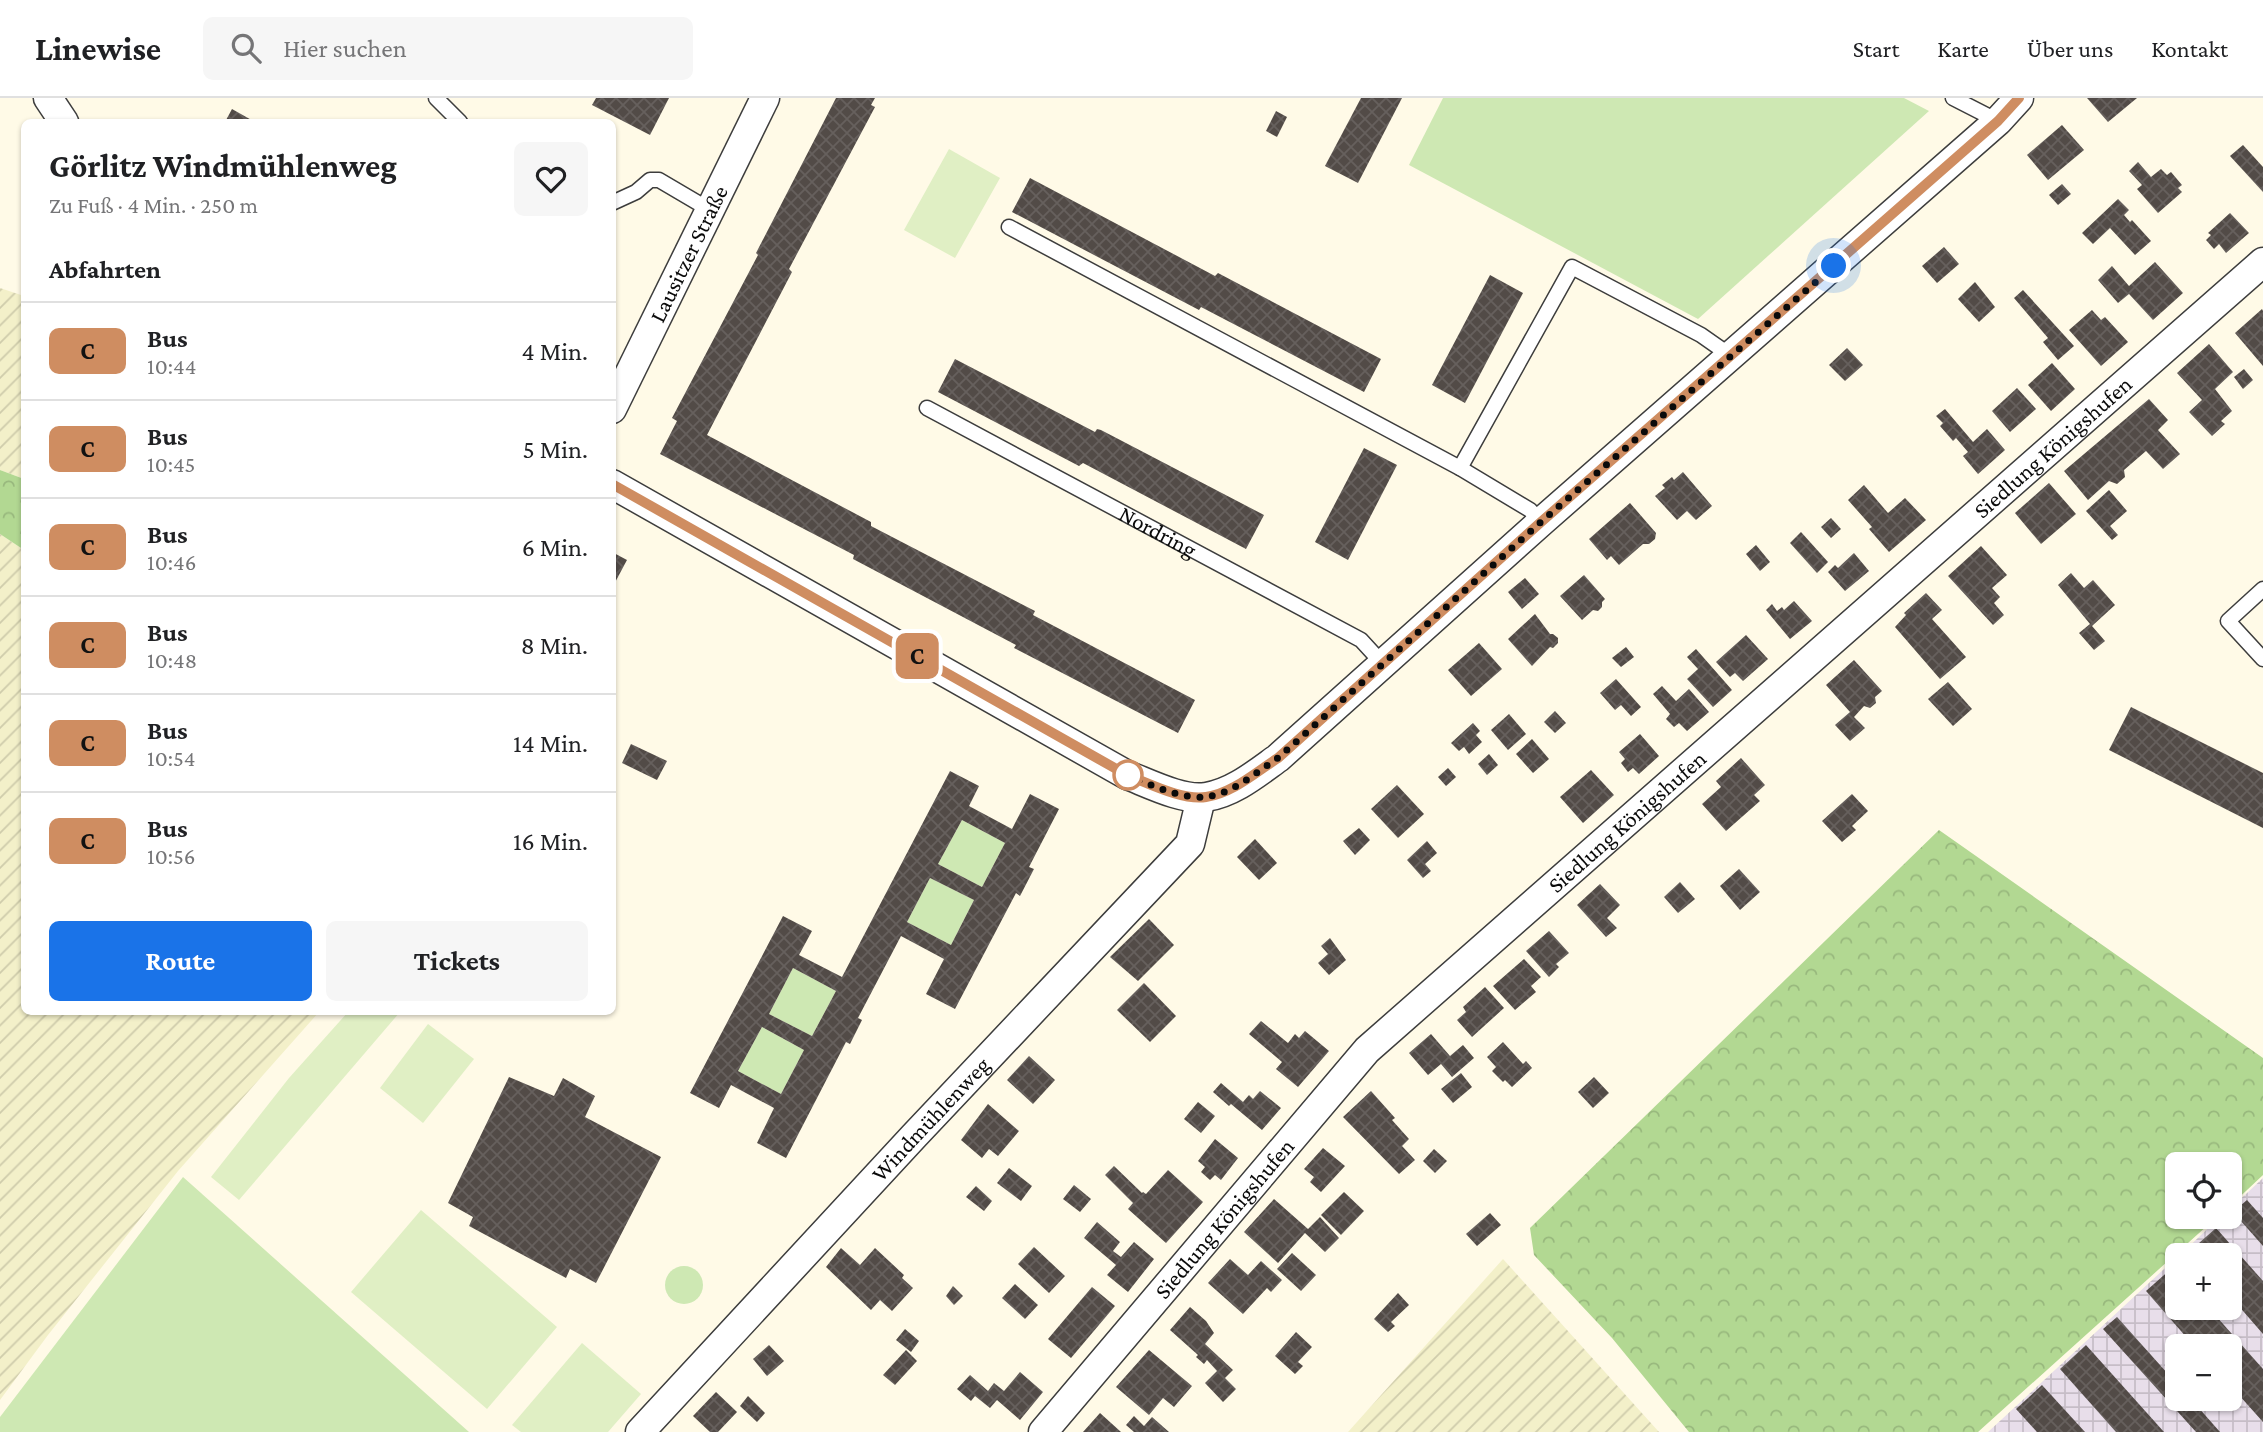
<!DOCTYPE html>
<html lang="de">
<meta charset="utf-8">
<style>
:root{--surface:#fff;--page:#f6f6f6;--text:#202124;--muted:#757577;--line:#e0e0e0;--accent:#1a73e8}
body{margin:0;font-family:"Crimson Pro",serif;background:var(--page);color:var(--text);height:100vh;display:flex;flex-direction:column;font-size:26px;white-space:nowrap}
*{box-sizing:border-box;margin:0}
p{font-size:23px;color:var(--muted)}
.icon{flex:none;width:38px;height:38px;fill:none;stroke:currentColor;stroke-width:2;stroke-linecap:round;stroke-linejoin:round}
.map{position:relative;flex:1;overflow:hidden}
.panel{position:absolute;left:21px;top:21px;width:595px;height:896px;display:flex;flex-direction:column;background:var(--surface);border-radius:10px;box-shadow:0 2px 5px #0004}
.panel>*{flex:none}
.badge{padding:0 14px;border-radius:10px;font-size:24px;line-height:46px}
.controls{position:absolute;left:2165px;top:1054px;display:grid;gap:14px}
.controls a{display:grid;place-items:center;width:77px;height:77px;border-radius:10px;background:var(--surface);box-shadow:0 2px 5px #0004;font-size:35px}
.you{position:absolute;width:35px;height:35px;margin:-18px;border:5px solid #fff;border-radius:50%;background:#1a73e8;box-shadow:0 0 0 10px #1a73e833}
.map>.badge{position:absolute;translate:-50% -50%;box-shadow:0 0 0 4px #fff}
h2{padding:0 28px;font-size:26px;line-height:63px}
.round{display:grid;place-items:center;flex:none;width:74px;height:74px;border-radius:10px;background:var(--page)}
.headline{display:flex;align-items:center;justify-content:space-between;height:119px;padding:0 28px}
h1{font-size:33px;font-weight:700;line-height:52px}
.cta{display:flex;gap:14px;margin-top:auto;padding:14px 28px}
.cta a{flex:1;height:80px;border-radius:10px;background:var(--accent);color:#fff;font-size:28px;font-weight:700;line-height:80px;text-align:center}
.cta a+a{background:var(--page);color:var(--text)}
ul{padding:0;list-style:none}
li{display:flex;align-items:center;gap:21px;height:98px;padding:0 28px;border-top:2px solid var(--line)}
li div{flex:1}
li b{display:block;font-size:26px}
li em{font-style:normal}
li .badge{min-width:77px;font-weight:700;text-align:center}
header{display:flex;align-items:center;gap:42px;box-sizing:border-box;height:98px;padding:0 35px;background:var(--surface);border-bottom:2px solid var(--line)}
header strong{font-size:33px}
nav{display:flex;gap:38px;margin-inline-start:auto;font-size:24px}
.search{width:490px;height:63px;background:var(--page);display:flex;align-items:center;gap:18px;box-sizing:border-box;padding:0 24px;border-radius:10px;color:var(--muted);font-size:26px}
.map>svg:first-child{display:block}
.industrial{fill:url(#industrial-grid);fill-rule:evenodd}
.farmland{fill:url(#farmland-furrows)}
.green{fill:#cee8b3}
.forest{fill:url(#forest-crowns)}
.pitch{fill:#e0efc4}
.building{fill:url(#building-cross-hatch);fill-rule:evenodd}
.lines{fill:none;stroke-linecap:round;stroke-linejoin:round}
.service-casing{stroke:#3d3d3d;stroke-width:17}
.minor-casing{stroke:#3d3d3d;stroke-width:31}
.service{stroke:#fff;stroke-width:14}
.minor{stroke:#fff;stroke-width:28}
.line-casing{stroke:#fff;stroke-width:16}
.line{stroke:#cf8d61;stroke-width:10}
.walk{stroke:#0a0a0a;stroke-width:7;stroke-dasharray:0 12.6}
.stop-dot{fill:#fff;stroke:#cf8d61;stroke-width:3.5}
.labels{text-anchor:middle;stroke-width:7;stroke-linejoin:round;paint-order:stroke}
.street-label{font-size:23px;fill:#0a0a0a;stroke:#fff}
</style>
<header>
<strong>Linewise</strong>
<div class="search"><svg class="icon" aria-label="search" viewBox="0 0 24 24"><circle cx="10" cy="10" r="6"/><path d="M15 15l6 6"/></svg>Hier suchen</div>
<nav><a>Start</a><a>Karte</a><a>Über uns</a><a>Kontakt</a></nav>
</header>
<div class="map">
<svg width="2263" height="1334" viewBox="0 0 2263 1334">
<defs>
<pattern id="industrial-grid" width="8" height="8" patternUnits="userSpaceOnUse" patternTransform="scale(1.75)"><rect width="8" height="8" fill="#e8deea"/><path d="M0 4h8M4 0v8" fill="none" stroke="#c6bdc7"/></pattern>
<pattern id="farmland-furrows" width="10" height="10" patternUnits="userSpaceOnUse" patternTransform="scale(1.75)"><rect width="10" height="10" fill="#f3f0c9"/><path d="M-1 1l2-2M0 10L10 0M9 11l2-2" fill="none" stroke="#cfccab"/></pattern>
<pattern id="forest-crowns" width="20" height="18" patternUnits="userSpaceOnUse" patternTransform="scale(1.75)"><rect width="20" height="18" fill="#b2d892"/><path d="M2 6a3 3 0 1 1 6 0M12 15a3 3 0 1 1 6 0" fill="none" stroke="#98b87d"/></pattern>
<pattern id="building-cross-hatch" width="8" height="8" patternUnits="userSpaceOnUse" patternTransform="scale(1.75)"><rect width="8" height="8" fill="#524b47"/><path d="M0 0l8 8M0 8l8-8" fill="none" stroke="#66605d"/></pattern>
</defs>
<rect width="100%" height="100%" fill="#fffae7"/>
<path class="industrial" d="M2263,1080v254h-275l189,-175v50h53v-52h-50l41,-39h9v-7zM2177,1248h53v52h-53z"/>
<g class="farmland">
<polygon points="0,190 24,198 24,381 0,372"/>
<polygon points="0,436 24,452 24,914 319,914 178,1073 48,1237 0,1302"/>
<polygon points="1503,1161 1659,1334 1348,1334"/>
</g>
<g class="green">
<polygon points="1443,0 1904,0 1929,13 1698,221 1409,67"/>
<polygon points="962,722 1005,745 982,789 938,766"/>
<polygon points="930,780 974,802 951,847 907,824"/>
<polygon points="793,870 836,893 812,938 769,916"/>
<polygon points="762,929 804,952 781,996 738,973"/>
<polygon points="183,1079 469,1334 0,1334 0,1319"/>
<circle cx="684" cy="1187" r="19"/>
</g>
<g class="forest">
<polygon points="0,372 24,381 24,452 0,436"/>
<polygon points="1939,732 2263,960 2263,1077 2230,1108 2230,1066 2177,1066 2177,1118 2218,1118 1978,1334 1689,1334 1612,1240 1534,1157 1530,1130"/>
</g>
<g class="pitch">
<polygon points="949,51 1000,80 955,160 904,132"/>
<polygon points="348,914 400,914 239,1102 211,1079 289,980"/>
<polygon points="428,926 474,961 423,1025 380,990"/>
<polygon points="421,1112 557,1229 487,1311 351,1194"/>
<polygon points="582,1245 641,1296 608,1334 521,1334 512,1327"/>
</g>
<g class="building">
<polygon points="596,0 669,0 650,37 592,7"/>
<polygon points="836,0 875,0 871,7 875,9 789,171 792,174 707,337 871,424 871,428 1035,513 1033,517 1195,602 1178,635 1014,550 1016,547 853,461 854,457 660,356 677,323 672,320 758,157 756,155"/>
<polygon points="1361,0 1402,0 1358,85 1325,68"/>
<polygon points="2087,0 2137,0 2108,24"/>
<polygon points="232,11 255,24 225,24"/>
<polygon points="1276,13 1287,19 1277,39 1266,33"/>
<polygon points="2062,27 2084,52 2048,82 2027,57"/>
<polygon points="2243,47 2263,69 2263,94 2230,58"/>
<polygon points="2138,64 2151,79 2161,71 2167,77 2171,74 2182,87 2178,90 2182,94 2158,115 2137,91 2142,87 2129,73"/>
<polygon points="1030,80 1215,178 1218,175 1381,261 1364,294 1201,209 1199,212 1012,114"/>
<polygon points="2062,86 2071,96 2058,107 2049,97"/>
<polygon points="2118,101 2129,112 2124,117 2130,124 2132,122 2151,143 2135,157 2110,130 2093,146 2082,135"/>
<polygon points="2230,115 2249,135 2226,155 2219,146 2214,151 2206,142 2211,137 2208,135"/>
<polygon points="1944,149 1959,166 1937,185 1922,168"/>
<polygon points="2155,164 2183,195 2153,222 2129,196 2118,205 2098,182 2112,168 2129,188"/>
<polygon points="1490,177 1523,195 1465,305 1432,287"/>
<polygon points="1975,184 1995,209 1979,224 1958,201"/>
<polygon points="2023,192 2074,248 2058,262 2043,244 2048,240 2014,200"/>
<polygon points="2262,211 2263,213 2263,268 2235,235"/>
<polygon points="2092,212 2101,222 2105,219 2128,244 2101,268 2069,232"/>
<polygon points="2209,246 2233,274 2215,291 2232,313 2221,323 2225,326 2212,338 2189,314 2202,302 2177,275"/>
<polygon points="1847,250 1863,267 1845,283 1829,267"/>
<polygon points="955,261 1095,334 1097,331 1101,332 1264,417 1246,451 1083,365 1079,368 938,294"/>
<polygon points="2052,265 2075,291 2051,313 2028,287"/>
<polygon points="2244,271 2253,282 2243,291 2234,279"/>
<polygon points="2017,290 2036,311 2010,334 1992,313"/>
<polygon points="2149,301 2168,322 2158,332 2180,356 2163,371 2146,353 2124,372 2125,379 2117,386 2109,383 2088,402 2064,373"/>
<polygon points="1945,311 1973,344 1987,331 2005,352 1978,376 1963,358 1968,354 1956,340 1953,343 1940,328 1943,325 1936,318"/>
<polygon points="1364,350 1397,367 1348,462 1315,444"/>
<polygon points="1683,374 1712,408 1696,422 1687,413 1677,422 1655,398 1665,390 1662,387 1672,379 1674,382"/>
<polygon points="2049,385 2076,416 2041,446 2015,415"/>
<polygon points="1864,387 1888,415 1905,400 1926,422 1889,454 1869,431 1872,429 1848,402"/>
<polygon points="2109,392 2127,413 2110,428 2118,437 2112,442 2086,413"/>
<polygon points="1630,405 1656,435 1655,441 1649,446 1643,446 1619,467 1611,458 1607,462 1589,441"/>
<polygon points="1831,420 1841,431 1831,440 1821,429"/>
<polygon points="1801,434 1828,464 1817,475 1790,445"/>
<polygon points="1756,447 1770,464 1760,473 1746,456"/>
<polygon points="1981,448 2007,477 1992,490 2000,499 1994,505 2004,517 1993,527 1948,478"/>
<polygon points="612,454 627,462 612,490"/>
<polygon points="1854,455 1869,473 1845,493 1828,474 1835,467 1838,470"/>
<polygon points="2071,475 2084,490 2093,482 2115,507 2092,528 2105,543 2094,552 2079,535 2090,526 2058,487"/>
<polygon points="1584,477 1605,501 1602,504 1602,509 1598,513 1593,512 1582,522 1560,498"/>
<polygon points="1525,480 1539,496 1522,511 1508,494"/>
<polygon points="1926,495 1942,512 1932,521 1966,559 1940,581 1895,529 1906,517 1904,515"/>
<polygon points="1794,503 1812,523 1790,541 1766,512 1772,506 1777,513 1782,509 1784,512"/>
<polygon points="1535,516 1550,536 1553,536 1558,540 1558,545 1553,550 1550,549 1532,568 1508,541"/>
<polygon points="1746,537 1768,561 1743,583 1735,575 1730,579 1716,564"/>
<polygon points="1479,545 1502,571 1471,598 1448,572"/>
<polygon points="1626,549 1634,559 1621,569 1612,560"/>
<polygon points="1696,551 1732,592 1713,609 1687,581 1698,571 1687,559"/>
<polygon points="1854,562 1882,593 1875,599 1876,605 1870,610 1864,608 1854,619 1865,630 1850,643 1835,627 1850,614 1826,587"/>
<polygon points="1616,581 1641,609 1631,618 1621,607 1615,612 1600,595"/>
<polygon points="1948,584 1972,611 1953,628 1928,601"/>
<polygon points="1662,588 1676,603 1689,591 1709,614 1687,633 1679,625 1674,629 1666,621 1670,616 1653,596"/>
<polygon points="2131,609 2263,675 2263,730 2109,652"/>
<polygon points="1555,613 1566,625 1555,635 1544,624"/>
<polygon points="1509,616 1526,636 1508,652 1491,632"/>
<polygon points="1473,625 1480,633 1476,637 1482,644 1469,656 1464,649 1459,653 1451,645"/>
<polygon points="1640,636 1659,658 1639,676 1633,670 1628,674 1621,665 1625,661 1619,654"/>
<polygon points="1532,641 1549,661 1533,675 1516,656"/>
<polygon points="631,646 667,663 657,682 622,665"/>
<polygon points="1489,656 1498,667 1487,677 1478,666"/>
<polygon points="1741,660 1765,687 1754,697 1760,703 1726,733 1702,706 1721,689 1716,683"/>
<polygon points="1448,670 1456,679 1446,688 1438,679"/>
<polygon points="1591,672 1614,697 1583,725 1560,699"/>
<path d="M950,673l29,15 -10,20 43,23 18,-35 29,15 -30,58 5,2 -14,27 -4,-3 -61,116 -29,-15 18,-35 -43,-23 -43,82 4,2 -12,24 -4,-2 -60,116 -29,-15 17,-35 -43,-23 -12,23 -29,-15 93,-177 29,15 -13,24 43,22zM962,722l43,23 -23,44 -44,-23zM930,780l44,22 -23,45 -44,-23zM793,870l43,23 -24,45 -43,-22zM762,929l42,23 -23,44 -43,-23z"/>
<polygon points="1397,687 1424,716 1398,740 1371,711"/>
<polygon points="1852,696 1868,713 1852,728 1856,732 1842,744 1822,723"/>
<polygon points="1359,730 1370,742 1355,757 1343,743"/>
<polygon points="1255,741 1277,765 1259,782 1237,759"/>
<polygon points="1427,743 1437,755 1425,766 1431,773 1423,780 1407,762"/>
<polygon points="1739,771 1760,794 1740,812 1720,788"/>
<polygon points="1680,784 1695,801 1678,815 1664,799"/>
<polygon points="1600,786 1620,807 1607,820 1617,830 1606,839 1577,807"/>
<polygon points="1149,821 1174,847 1138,883 1110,859"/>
<polygon points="1549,833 1569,855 1556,866 1559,869 1549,879 1526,853"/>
<polygon points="1330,840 1346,862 1329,877 1318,865 1328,856 1321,848"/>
<polygon points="1524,861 1541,879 1531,888 1536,894 1515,912 1493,888"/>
<polygon points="1144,885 1176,918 1150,944 1117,912"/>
<polygon points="1485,889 1504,910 1472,939 1457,922 1466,914 1463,909"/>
<polygon points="1261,923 1288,945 1295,936 1299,940 1305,933 1329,953 1298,989 1276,971 1282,964 1249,936"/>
<polygon points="1431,936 1450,958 1463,947 1474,960 1452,979 1441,966 1428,977 1409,955"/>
<polygon points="1503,944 1523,966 1526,963 1532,970 1512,989 1505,982 1503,984 1492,973 1496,969 1487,959"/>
<polygon points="1029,958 1055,982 1033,1006 1007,982"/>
<polygon points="1461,975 1472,989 1453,1005 1441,991"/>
<polygon points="509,979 554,998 563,980 595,998 585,1019 661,1059 596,1185 570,1171 566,1180 469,1128 473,1119 448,1105"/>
<polygon points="1594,979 1609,995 1593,1010 1578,994"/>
<polygon points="1221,985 1243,1004 1249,997 1253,1001 1260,993 1281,1010 1262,1032 1231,1006 1229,1008 1213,994"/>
<polygon points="1371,993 1395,1020 1392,1022 1409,1041 1402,1048 1415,1062 1399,1076 1343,1019"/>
<polygon points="1198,1004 1215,1018 1201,1035 1184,1021"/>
<polygon points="988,1006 1019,1033 998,1058 989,1051 982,1060 961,1042"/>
<polygon points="1215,1041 1238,1060 1221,1082 1215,1077 1210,1082 1201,1074 1205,1069 1198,1063"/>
<polygon points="1323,1050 1345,1068 1321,1094 1310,1084 1314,1079 1304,1071"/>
<polygon points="1434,1051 1447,1063 1435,1075 1423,1063"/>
<polygon points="1114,1068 1142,1095 1143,1094 1146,1096 1168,1072 1203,1104 1166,1145 1128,1111 1133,1105 1105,1077"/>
<polygon points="1009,1070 1032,1088 1021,1103 997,1085"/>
<polygon points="1074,1087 1091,1101 1080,1114 1063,1101"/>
<polygon points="976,1088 992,1103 984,1113 966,1099"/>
<polygon points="1344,1094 1364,1113 1341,1137 1321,1117"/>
<polygon points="1274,1101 1308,1131 1320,1119 1339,1140 1325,1154 1305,1135 1278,1165 1244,1134"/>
<polygon points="2247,1102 2263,1120 2263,1148 2233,1114"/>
<polygon points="1490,1115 1501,1127 1477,1148 1466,1136"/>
<polygon points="1097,1124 1120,1144 1113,1153 1121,1159 1134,1144 1154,1161 1128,1194 1107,1177 1116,1167 1084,1140"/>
<polygon points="2216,1130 2263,1183 2263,1236 2230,1198 2230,1157 2192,1157 2189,1154"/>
<polygon points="1034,1149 1065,1178 1049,1195 1018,1166"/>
<polygon points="841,1150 860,1167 875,1150 904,1177 902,1180 913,1190 892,1213 880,1202 871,1212 826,1169"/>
<polygon points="1292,1155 1316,1177 1301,1193 1277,1171"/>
<polygon points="1230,1161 1248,1177 1261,1163 1282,1182 1271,1194 1267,1190 1243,1216 1208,1185"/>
<polygon points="2172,1170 2177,1175 2177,1209 2208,1209 2263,1271 2263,1324 2230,1287 2230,1248 2194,1248 2146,1193"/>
<polygon points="1015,1186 1038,1207 1025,1221 1002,1200"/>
<polygon points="953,1188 963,1198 954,1207 946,1198"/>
<polygon points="1092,1189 1115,1208 1071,1260 1048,1241"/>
<polygon points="1398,1195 1409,1207 1391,1224 1395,1228 1388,1234 1374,1221"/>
<polygon points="1190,1209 1206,1223 1214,1235 1205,1246 1233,1272 1225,1280 1236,1291 1223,1304 1205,1285 1217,1273 1207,1262 1204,1266 1196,1259 1198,1257 1170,1232"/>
<polygon points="2117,1219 2177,1286 2177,1300 2190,1300 2220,1334 2196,1334 2103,1231"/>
<polygon points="905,1231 919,1243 911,1254 896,1242"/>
<polygon points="1296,1234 1312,1249 1298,1264 1303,1268 1295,1276 1275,1258"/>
<polygon points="769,1247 784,1263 767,1278 753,1261"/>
<polygon points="2086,1247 2164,1334 2116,1334 2060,1271"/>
<polygon points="906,1252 917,1263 895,1287 883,1277"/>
<polygon points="1149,1252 1192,1288 1174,1309 1163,1300 1149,1317 1116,1289"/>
<polygon points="1020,1274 1043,1294 1020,1322 997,1302 990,1310 975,1298 971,1303 957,1291 970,1277 988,1293 994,1285 1004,1293"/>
<polygon points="2042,1287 2085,1334 2037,1334 2016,1311"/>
<polygon points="716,1294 737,1314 718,1334 710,1334 693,1318"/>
<polygon points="748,1298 765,1315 757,1324 740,1308"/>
<polygon points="1100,1315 1121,1334 1083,1334"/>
<polygon points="1134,1318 1144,1328 1152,1319 1169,1334 1134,1334 1126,1327"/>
</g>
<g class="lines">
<g class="service-casing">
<g id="service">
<polyline points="436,0 460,24"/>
<polyline points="1953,0 1998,23"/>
<polyline points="612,105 636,94 650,82 659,82 710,112"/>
<polyline points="1009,129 1460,370 1530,412 1541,424"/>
<path id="s1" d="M927,310l434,232 22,24"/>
<polyline points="1460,370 1572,169 1701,237 1731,258"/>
<polyline points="2263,491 2228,523 2263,561"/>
</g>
</g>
<g class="minor-casing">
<g id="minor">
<polyline points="48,0 64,24"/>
<path id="s2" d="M612,311l153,-311"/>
<path d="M612,386l515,291c21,8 56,26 79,22 27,-4 51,-24 72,-39l263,-236 457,-401 21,-23"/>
<path id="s3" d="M640,1334l274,-296 276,-292 11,-46"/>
<path id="s4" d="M1043,1334l324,-382 896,-788"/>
</g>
</g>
<use href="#service" class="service"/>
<use href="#minor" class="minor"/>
</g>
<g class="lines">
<g class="line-casing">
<path id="line" d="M612,386l515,291c21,8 56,26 79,22 27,-4 50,-25 72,-39l263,-236 457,-401 21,-23"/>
</g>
<use href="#line" class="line"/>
<path class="walk" d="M1128,677c15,7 55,25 77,22 28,-3 51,-25 73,-39l263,-236 293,-256"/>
</g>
<circle class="stop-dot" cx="1128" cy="677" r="14"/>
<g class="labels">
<g class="street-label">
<text dy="8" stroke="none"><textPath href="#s2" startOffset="173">Lausitzer Straße</textPath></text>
<text dy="8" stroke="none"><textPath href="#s4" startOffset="1414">Siedlung Königshufen</textPath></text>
<text dy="8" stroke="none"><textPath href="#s1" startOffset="262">Nordring</textPath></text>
<text dy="8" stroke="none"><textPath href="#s4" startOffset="847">Siedlung Königshufen</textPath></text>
<text dy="8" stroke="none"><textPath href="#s3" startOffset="427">Windmühlenweg</textPath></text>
<text dy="8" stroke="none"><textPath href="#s4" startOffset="280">Siedlung Königshufen</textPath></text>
</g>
</g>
</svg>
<div class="controls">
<a><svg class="icon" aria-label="locate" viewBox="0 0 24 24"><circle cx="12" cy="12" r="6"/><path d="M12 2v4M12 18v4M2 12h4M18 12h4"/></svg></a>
<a>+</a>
<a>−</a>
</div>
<div class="you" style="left:1834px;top:168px"></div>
<b class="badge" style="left:917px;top:558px;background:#cf8d61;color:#111">C</b>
<section class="panel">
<div class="headline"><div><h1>Görlitz Windmühlenweg</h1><p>Zu Fuß · 4 Min. · 250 m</p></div><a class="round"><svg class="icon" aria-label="heart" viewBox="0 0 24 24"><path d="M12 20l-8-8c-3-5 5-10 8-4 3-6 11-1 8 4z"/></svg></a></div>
<h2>Abfahrten</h2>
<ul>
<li><span class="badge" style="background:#cf8d61;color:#111">C</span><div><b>Bus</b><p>10:44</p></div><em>4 Min.</em></li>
<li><span class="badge" style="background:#cf8d61;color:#111">C</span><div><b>Bus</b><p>10:45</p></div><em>5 Min.</em></li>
<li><span class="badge" style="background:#cf8d61;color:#111">C</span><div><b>Bus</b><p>10:46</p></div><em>6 Min.</em></li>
<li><span class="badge" style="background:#cf8d61;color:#111">C</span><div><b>Bus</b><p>10:48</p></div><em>8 Min.</em></li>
<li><span class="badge" style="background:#cf8d61;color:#111">C</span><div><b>Bus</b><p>10:54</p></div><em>14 Min.</em></li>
<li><span class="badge" style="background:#cf8d61;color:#111">C</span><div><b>Bus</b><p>10:56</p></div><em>16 Min.</em></li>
</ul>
<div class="cta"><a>Route</a><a>Tickets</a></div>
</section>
</div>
